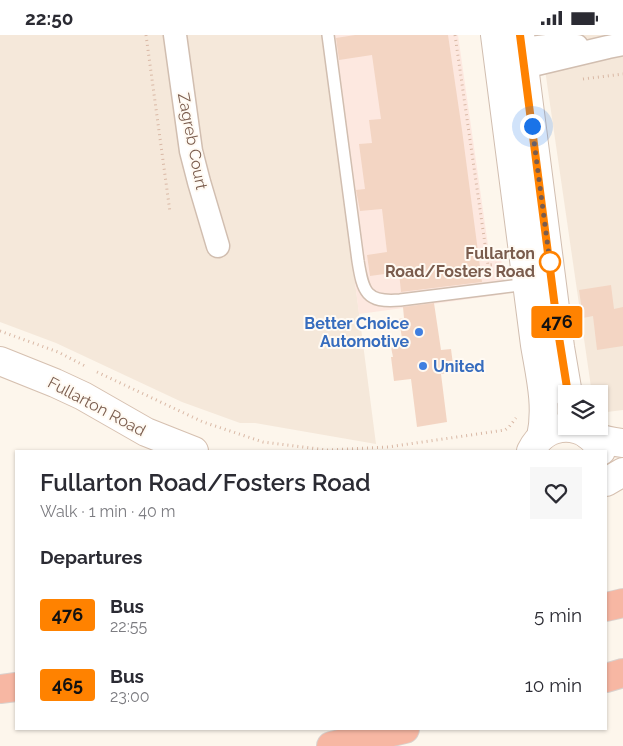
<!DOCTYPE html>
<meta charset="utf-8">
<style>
:root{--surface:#fff;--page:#f7f7f7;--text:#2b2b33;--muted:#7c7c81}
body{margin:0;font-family:Raleway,sans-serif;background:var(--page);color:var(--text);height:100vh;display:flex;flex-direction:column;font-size:19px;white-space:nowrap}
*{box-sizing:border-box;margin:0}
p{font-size:16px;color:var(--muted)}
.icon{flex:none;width:28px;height:28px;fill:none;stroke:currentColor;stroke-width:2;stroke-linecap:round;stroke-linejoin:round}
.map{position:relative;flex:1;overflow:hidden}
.details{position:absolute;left:15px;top:415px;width:592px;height:280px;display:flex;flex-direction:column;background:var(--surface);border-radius:0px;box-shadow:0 1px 4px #0004}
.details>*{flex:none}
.badge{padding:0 10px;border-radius:4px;font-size:18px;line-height:32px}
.tools{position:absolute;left:558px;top:350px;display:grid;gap:10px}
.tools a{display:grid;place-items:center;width:50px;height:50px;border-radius:0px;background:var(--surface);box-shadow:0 1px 4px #0004;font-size:25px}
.you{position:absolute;width:25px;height:25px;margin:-12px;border:4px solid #fff;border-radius:50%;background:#1a73e8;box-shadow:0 0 0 8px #1a73e833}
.map>.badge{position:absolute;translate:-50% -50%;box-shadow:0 0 0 2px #fff}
h2{padding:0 25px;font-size:19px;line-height:45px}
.round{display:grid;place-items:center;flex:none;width:52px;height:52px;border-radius:0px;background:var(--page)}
.head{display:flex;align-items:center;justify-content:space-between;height:85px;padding:0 25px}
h1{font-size:24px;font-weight:600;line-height:38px}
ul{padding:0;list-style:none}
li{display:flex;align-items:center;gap:15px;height:70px;padding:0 25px}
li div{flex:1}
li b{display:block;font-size:19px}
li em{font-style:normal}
li .badge{min-width:55px;font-weight:700;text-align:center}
.status{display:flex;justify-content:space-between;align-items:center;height:35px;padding:0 25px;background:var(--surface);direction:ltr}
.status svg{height:14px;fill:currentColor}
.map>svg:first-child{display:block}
.residential{fill:#f5e8da}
.commercial{fill:#fde8e0}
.building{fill:#f3d5c3}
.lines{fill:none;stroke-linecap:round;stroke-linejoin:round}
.service-casing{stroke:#d1beb0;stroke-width:14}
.minor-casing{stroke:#d1beb0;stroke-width:25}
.tertiary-casing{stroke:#d1beb0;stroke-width:30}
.secondary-casing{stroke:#d6c0b0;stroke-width:30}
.motorway-casing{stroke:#dad1cd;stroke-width:30}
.path{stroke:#d9b8a5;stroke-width:3;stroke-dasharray:1 4;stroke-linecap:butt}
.service{stroke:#fff;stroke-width:11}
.minor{stroke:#fff;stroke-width:22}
.tertiary{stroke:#fff;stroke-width:28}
.secondary{stroke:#fff;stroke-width:28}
.motorway{stroke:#f7b7a3;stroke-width:28}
.line-casing{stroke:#fff;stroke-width:11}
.line{stroke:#ff8200;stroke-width:8}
.walk{stroke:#7a5c4d;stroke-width:5;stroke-dasharray:0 9}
.stop-dot{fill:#fff;stroke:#ff8200;stroke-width:2.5}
.shop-dot{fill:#3f7fe0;stroke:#fffaf3;stroke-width:2}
.labels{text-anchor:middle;stroke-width:4;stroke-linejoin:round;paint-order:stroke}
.street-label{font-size:16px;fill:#7a5c4d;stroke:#fffaf3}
.stop-label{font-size:16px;font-weight:bold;fill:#7a5c4d;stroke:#fffaf3;text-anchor:end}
.shop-label{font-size:16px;font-weight:bold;fill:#366cbe;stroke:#fffaf3;text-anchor:end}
</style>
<div class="status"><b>22:50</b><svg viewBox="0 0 49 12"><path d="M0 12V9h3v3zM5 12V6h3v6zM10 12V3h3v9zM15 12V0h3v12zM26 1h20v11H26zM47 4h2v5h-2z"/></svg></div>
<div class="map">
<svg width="623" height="711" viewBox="0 0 623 711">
<rect width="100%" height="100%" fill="#fdf6ec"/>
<g class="residential">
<polygon points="0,0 323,0 376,409 255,388 240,388 182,367 56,308 0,287"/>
<polygon points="540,0 623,0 623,375 599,378 599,359 592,359"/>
</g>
<polygon class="commercial" points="323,0 458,0 490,224 501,223 506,259 359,279"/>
<g class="building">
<polygon points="355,0 448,0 462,95 482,247 401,257 399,237 370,241 367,220 387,217 382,174 360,176 356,155 365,154 359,109 372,108 369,85 381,84 372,20 339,25 336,3"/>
<polygon points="611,250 614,274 623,272 623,311 597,315 593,281 583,283 579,255"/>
<polygon points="434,268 441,315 451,314 454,337 441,339 447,387 417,392 411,344 394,346 391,322 393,322 391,312 403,310 399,284 404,283 403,272"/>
</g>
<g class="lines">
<g class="service-casing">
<path id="service" d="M328,0l30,226c5,31 8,42 42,39l128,-16"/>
</g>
<g class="minor-casing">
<g id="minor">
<polyline points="175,0 191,116 199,147 218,211"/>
<polyline points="509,22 522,14 547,11 577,11"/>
<polyline points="507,29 524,32 608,12 623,9"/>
</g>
</g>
<g class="tertiary-casing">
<g id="tertiary">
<path d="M495,0l40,310c5,30 13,61 6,92"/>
<polyline points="520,0 560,312 568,359"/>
</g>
</g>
<g class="secondary-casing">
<g id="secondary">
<polyline points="0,326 55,348 83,361 146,397 194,416"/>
<path d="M588,400c12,4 23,7 35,8"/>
<path d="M531,416c15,-31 55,-31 70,0"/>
<polyline points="606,447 623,437"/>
</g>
</g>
<g class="motorway-casing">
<g id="motorway">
<polyline points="606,572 623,568"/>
<polyline points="606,643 623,638"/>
<polyline points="0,654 16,652"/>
<polyline points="331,711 405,694"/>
</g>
</g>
<g class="path">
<polyline points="146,0 170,177"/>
<polyline points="455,0 488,230 500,229"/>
<polyline points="583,44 623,39"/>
<polyline points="0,296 58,317 87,332"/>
<polyline points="97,337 203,387 263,407 327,415 388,412 505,395 509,392 516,383"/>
</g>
<use href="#service" class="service"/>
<use href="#minor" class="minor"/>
<use href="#tertiary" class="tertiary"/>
<use href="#secondary" class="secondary"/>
<use href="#motorway" class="motorway"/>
</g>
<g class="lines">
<g class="line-casing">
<polyline id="line" points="520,0 558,296 568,359"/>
</g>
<use href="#line" class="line"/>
<polyline class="walk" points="532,91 550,228 550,227"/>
</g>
<circle class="stop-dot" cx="550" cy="227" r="10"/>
<g class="shop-dot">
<circle cx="419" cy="297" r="5"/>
<circle cx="423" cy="331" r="5"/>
</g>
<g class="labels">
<g class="street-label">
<text transform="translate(193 106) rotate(79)" y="6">Zagreb Court</text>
<text transform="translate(97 371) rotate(28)" y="6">Fullarton Road</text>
</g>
<g class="stop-label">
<text x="535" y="224">Fullarton<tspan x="535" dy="18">Road/Fosters Road</tspan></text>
</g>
<g class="shop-label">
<text x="409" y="294">Better Choice<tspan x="409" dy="18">Automotive</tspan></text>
<text x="433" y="337" text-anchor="start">United</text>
</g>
</g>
</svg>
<div class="tools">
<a><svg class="icon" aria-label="layers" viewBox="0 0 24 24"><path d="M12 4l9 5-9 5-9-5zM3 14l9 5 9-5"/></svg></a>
</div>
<div class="you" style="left:532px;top:91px"></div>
<b class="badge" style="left:557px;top:287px;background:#ff8200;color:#111">476</b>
<section class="details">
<div class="head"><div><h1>Fullarton Road/Fosters Road</h1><p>Walk · 1 min · 40 m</p></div><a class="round"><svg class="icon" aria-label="heart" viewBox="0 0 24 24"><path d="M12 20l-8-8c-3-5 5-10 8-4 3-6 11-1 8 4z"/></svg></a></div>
<h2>Departures</h2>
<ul>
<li><span class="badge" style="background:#ff8200;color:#111">476</span><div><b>Bus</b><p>22:55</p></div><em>5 min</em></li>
<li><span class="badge" style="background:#ff8200;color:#111">465</span><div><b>Bus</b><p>23:00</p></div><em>10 min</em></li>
</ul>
</section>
</div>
